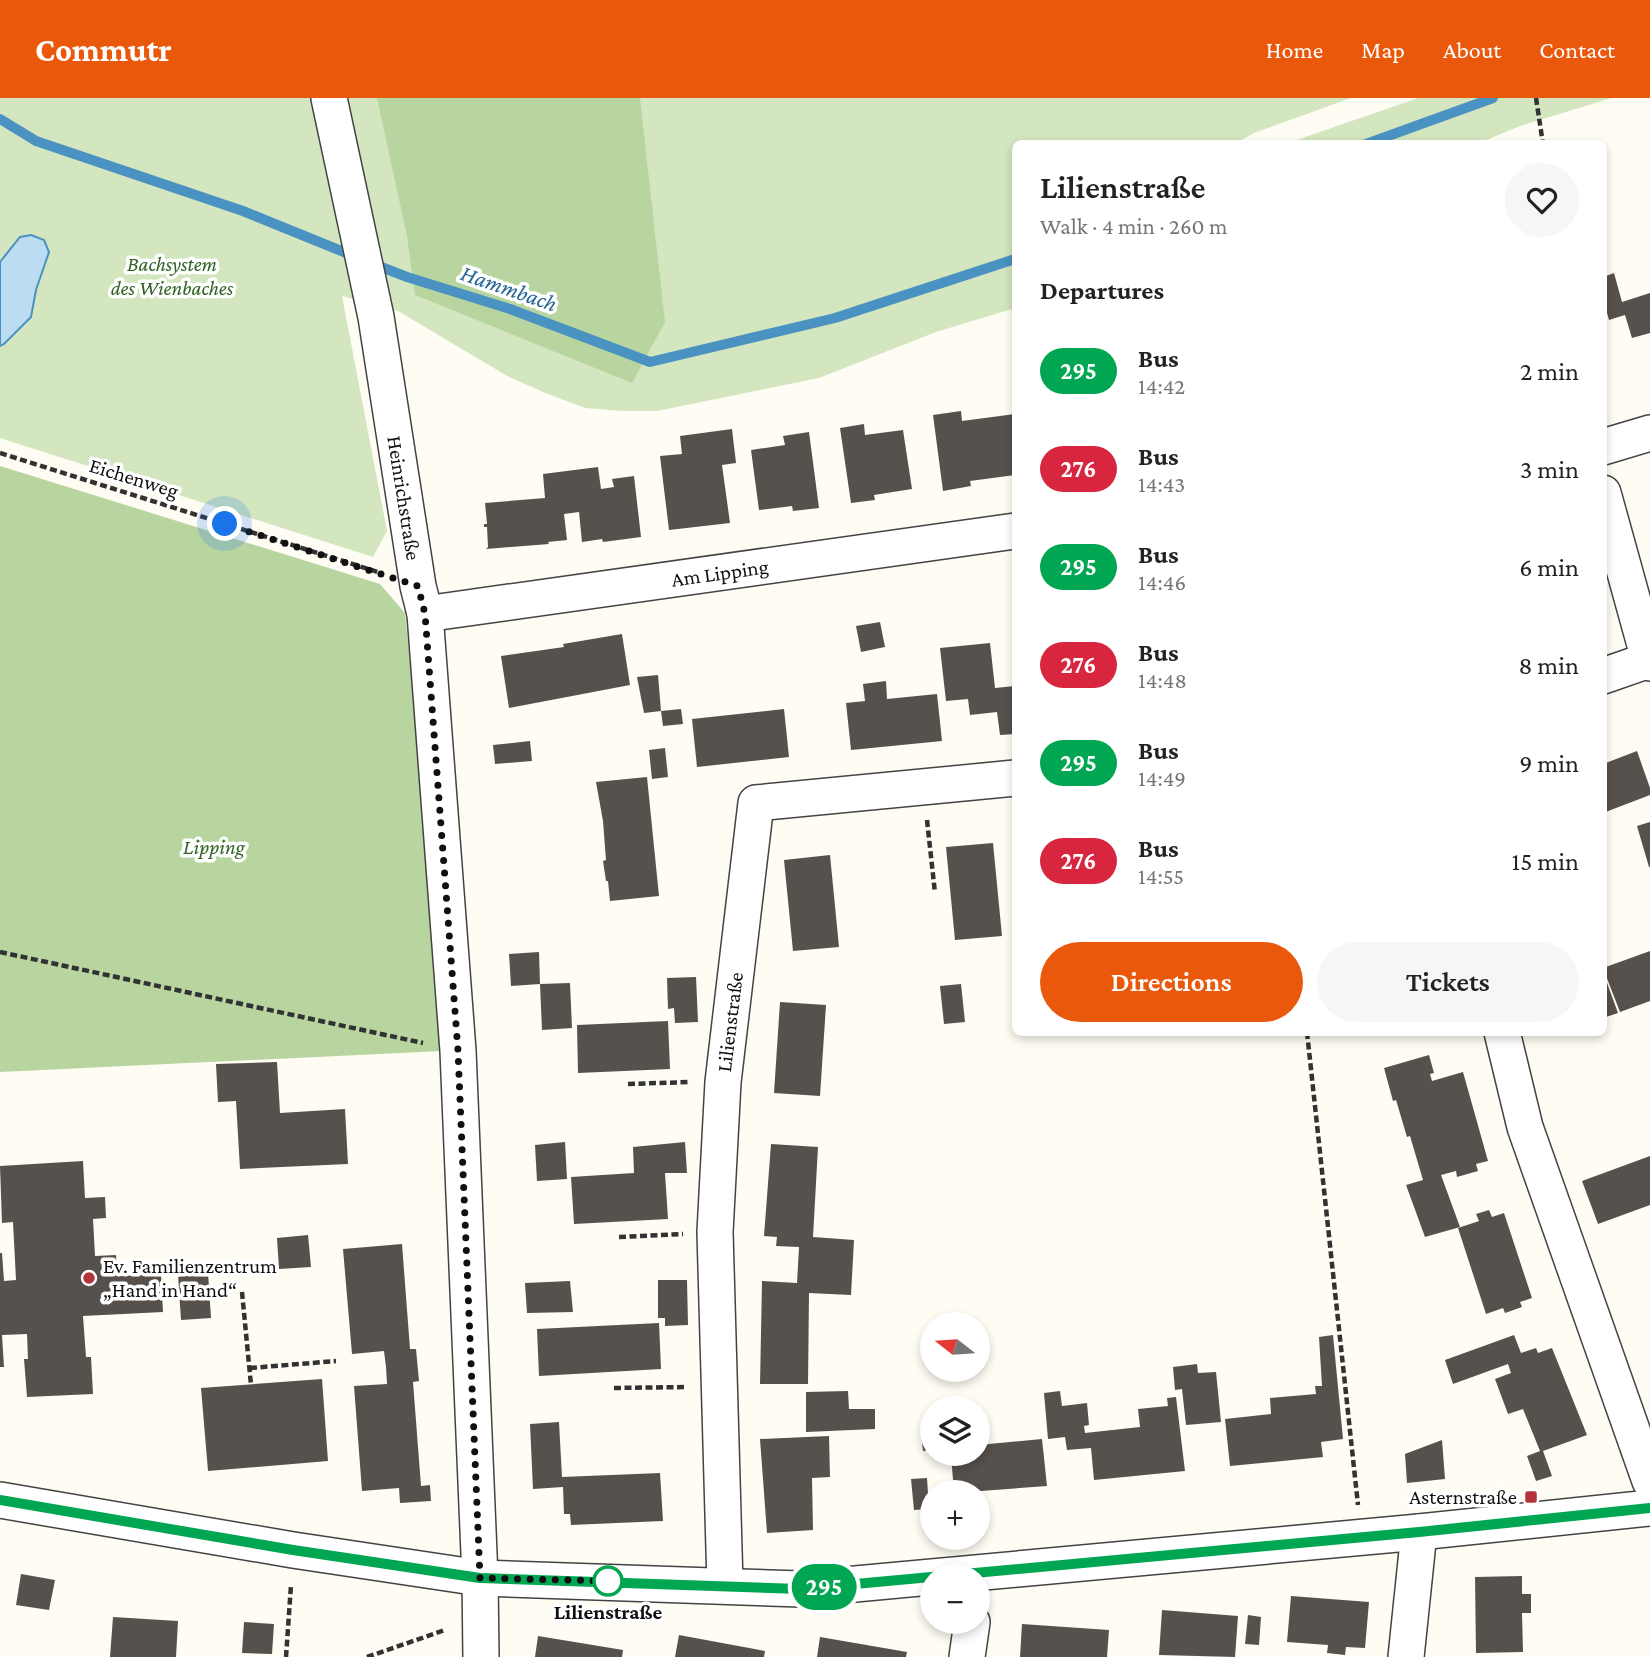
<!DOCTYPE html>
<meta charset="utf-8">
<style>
:root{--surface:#fff;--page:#f6f6f6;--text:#222;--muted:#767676;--accent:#ea580c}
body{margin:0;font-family:"Crimson Pro",serif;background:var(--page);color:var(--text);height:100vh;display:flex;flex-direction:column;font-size:26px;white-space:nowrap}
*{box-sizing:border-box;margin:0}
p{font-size:23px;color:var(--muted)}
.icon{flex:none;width:38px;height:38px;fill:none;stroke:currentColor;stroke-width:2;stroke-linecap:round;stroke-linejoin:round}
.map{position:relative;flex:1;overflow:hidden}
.side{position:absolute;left:1012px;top:42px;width:595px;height:896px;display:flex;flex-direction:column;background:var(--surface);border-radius:10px;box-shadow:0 4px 10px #0003}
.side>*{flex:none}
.badge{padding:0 14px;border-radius:23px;font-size:24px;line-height:46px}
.needle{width:46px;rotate:287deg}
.buttons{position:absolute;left:920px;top:1214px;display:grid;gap:14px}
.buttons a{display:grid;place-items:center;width:70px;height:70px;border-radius:50%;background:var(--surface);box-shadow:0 4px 10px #0003;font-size:35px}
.you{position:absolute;width:35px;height:35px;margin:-18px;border:5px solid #fff;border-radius:50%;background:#1a73e8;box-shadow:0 0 0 10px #1a73e833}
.map>.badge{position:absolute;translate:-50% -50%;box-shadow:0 0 0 4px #fff}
h2{padding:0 28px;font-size:26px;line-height:63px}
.round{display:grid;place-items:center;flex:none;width:74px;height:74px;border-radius:37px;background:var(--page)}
.headline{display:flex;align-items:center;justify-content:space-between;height:119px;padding:0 28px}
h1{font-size:33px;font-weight:600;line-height:52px}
.primary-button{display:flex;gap:14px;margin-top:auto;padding:14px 28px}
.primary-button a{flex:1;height:80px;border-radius:42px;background:var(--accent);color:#fff;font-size:28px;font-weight:600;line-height:80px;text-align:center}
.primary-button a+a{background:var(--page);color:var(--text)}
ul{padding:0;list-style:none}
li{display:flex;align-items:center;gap:21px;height:98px;padding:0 28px}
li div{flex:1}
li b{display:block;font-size:26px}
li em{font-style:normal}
li .badge{min-width:77px;font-weight:700;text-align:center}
header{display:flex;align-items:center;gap:42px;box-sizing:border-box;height:98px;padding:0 35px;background:var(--accent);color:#fff}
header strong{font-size:33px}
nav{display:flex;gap:38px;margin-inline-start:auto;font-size:24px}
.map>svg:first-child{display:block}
.green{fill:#d3e6bf}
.forest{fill:#b8d5a0}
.water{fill:#bcddf1;stroke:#4a92c1;stroke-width:2}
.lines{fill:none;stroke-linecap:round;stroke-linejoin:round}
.stream{stroke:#4a92c1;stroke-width:10}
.building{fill:#57514d}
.minor-casing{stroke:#434343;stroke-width:38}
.path{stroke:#323232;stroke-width:4.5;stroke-dasharray:7 3.5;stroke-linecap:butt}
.minor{stroke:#fff;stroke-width:35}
.line-casing{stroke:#fff;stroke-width:16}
.line{stroke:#00a651;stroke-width:10}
.walk{stroke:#101010;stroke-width:7;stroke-dasharray:0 12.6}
.poi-dot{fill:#b3343b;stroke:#fff;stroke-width:2.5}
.stop-dot{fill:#fff;stroke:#00a651;stroke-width:3.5}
.labels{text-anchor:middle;stroke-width:7;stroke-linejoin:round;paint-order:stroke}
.park-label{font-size:21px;font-style:italic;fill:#326225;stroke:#fff}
.street-label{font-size:21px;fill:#101010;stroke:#fff}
.poi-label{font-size:21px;fill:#101010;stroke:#fff;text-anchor:start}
.stop-label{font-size:21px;font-weight:bold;fill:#101010;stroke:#fff}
.water-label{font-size:23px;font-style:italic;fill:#246596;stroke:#fff}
</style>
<header>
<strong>Commutr</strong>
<nav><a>Home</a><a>Map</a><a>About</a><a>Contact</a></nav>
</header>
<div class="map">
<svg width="1650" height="1559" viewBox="0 0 1650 1559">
<rect width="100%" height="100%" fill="#fefcf3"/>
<g class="green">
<polygon points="0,0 1351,0 1254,35 1236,45 1015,46 1015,210 936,234 819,280 657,313 623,313 585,310 548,296 509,279 398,213 342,198 387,433 373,459 0,340"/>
<polygon points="1418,0 1612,0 1520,28 1479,45 1288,45"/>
</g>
<g class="forest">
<polygon points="377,0 640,0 665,224 632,285 415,197 407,138"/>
<polygon points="0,368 380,486 405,515 437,831 442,953 0,974"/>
</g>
<polygon class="water" points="31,137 44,142 49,154 36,192 31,219 4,246 0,248 0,164 20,139"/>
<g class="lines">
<g class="stream">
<polyline points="0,21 36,43 243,113 356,159"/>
<polyline points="1366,46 1493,0"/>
<polyline points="371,165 407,179 510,211 650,264 835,220 1015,161"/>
</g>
</g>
<g class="building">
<polygon points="1614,175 1622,204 1650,195 1650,235 1632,240 1625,217 1609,222 1603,200 1603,179"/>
<polygon points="961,313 962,323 1015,316 1015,377 970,383 971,388 943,393 933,317"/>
<polygon points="864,326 865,337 903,332 912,391 874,397 875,402 851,405 840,330"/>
<polygon points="732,331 736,365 722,367 730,425 669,432 660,358 682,356 680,338"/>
<polygon points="809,334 819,410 793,413 792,408 759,412 751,352 785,347 783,338"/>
<polygon points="598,369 601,391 614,389 612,381 634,378 641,439 603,444 602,441 582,444 579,414 564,416 567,442 548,444 549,446 486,451 488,449 487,429 484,429 484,426 487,426 485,405 545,400 543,376"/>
<polygon points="880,524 885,549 861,554 856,528"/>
<polygon points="622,536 630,587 509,610 501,558 564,549 563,546"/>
<polygon points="990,545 995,590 1015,588 1015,636 1000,637 997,614 970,617 968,601 946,603 940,550"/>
<polygon points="658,577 661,613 644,615 637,579"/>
<polygon points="886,583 887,601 937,596 942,643 851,652 846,605 865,603 863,586"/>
<polygon points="681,611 683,626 663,628 661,613"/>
<polygon points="784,611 789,659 697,669 692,621"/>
<polygon points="530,643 532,663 495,666 493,647"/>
<polygon points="665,650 668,679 652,681 649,652"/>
<polygon points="1637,653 1650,690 1650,697 1603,715 1603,666"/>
<polygon points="647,679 659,798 610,803 608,783 606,783 603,763 606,762 603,723 596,684"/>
<polygon points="1650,724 1650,769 1649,769 1637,728"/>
<polygon points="993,745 1002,838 955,842 946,749"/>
<polygon points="830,757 839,849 793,853 784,762"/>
<polygon points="1650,853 1650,903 1620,914 1603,870"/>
<polygon points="539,854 540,886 570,885 572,930 542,932 540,886 511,888 509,856"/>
<polygon points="1603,874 1618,915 1603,920"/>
<polygon points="696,879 698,924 675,925 674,910 668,911 667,880"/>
<polygon points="961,886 965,924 944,926 940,888"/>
<polygon points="780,904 826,907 820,998 774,995"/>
<polygon points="668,923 670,971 578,975 577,927"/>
<polygon points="1429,957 1434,975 1430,976 1432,983 1463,974 1488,1063 1476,1066 1478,1073 1457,1079 1456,1073 1441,1077 1460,1129 1425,1139 1406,1087 1423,1082 1410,1038 1407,1039 1396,1002 1393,1003 1384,970"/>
<polygon points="277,964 280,1015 345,1011 348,1066 240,1071 236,1003 218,1004 216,966"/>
<polygon points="565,1044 567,1081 537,1083 535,1047"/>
<polygon points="685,1044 687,1075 665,1075 668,1121 574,1126 571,1079 634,1075 633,1049"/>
<polygon points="771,1046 818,1049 813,1139 854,1142 851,1197 809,1195 808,1286 760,1286 762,1183 797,1185 799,1149 776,1148 777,1139 764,1138"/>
<polygon points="1650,1058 1650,1107 1598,1126 1582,1083"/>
<polygon points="83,1063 85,1100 105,1099 106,1120 93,1121 95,1158 116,1157 117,1178 161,1176 163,1214 83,1218 86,1259 91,1259 93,1296 27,1299 24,1261 28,1261 27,1236 2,1237 4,1269 0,1269 0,1155 2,1155 4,1183 16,1182 13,1124 2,1125 0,1068"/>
<polygon points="1489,1112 1492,1119 1504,1115 1532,1200 1520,1204 1522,1209 1505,1215 1503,1210 1486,1216 1458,1130 1479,1123 1476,1116"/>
<polygon points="308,1137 311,1169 279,1171 277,1140"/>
<polygon points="402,1146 410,1251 416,1251 419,1283 413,1284 421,1388 430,1387 431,1403 400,1405 399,1390 362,1393 354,1288 387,1286 386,1269 384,1253 352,1256 343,1151"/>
<polygon points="208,1174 211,1220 181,1222 178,1176"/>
<polygon points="658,1182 687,1182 688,1227 665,1228 665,1220 658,1220"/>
<polygon points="570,1183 573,1214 527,1215 525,1185"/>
<polygon points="659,1225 661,1271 539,1278 537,1231"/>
<polygon points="1333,1237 1343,1341 1321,1344 1323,1359 1230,1368 1225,1321 1271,1316 1270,1300 1316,1296 1315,1288 1322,1288 1319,1239"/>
<polygon points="1514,1237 1521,1255 1536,1250 1538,1255 1552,1250 1587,1337 1543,1353 1552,1378 1536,1383 1527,1358 1540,1353 1523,1311 1508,1316 1495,1281 1511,1275 1508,1266 1453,1286 1445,1262"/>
<polygon points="1197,1266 1198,1275 1216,1274 1221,1324 1186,1327 1182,1291 1175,1292 1173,1269"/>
<polygon points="322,1281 328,1363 208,1373 201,1290"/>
<polygon points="848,1293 849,1311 875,1311 875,1331 806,1334 806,1294"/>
<polygon points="1060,1293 1062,1308 1087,1305 1089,1327 1084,1328 1085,1335 1140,1329 1138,1311 1168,1308 1167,1300 1176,1299 1185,1373 1094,1382 1091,1350 1067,1352 1065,1339 1048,1341 1044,1295"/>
<polygon points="933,1320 933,1352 923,1353 921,1336 925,1336 924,1321"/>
<polygon points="559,1324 562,1379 660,1375 663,1423 571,1427 570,1416 564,1416 563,1389 533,1391 530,1326"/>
<polygon points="829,1338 830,1379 812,1380 813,1432 767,1435 760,1341"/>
<polygon points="1042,1341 1047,1388 954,1395 951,1356 978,1356 978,1347"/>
<polygon points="1442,1342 1445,1381 1407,1385 1405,1356"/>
<polygon points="927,1380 929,1411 914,1412 911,1381"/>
<polygon points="21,1476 55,1482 49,1512 16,1507"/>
<polygon points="1522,1478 1522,1496 1531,1496 1531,1515 1522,1515 1523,1554 1476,1555 1475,1479"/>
<polygon points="1291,1498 1369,1504 1365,1550 1346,1549 1345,1557 1327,1555 1328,1547 1287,1544"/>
<polygon points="1162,1512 1238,1518 1235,1559 1159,1557"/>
<polygon points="1248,1517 1261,1519 1259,1547 1245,1546"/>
<polygon points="113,1519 178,1523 176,1559 110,1559"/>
<polygon points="244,1524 274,1526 272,1556 242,1555"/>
<polygon points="1022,1526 1109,1532 1107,1559 1020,1559"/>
<polygon points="679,1537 765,1553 764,1559 675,1559"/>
<polygon points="538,1538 623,1552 622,1559 535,1559"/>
<polygon points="820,1539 907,1554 906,1559 817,1559"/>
</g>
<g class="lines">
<g class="minor-casing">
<g id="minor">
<polyline points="329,0 376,219 418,488 425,516 458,953 480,1480 481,1559"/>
<polyline points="1603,349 1650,335"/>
<polyline points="1603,395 1650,565"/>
<polyline points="425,516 1015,433"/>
<polyline points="1603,578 1649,562"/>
<polyline points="1502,934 1525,1029 1650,1383"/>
<polyline points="0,1402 293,1452 480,1480 801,1491 1419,1434 1650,1410"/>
<polyline points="725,1487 715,1134 723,984 756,705 1015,680"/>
<polyline points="967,1559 972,1524"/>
<polyline points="1406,1559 1419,1434"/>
</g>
</g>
<g class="path">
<polyline points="1536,0 1543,46"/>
<polyline points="0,355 381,475"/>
<polyline points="927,722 935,795"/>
<polyline points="0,854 423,945"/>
<polyline points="1307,934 1358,1407"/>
<polyline points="628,986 690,984"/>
<polyline points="619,1139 683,1136"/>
<polyline points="242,1194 251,1287"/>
<polyline points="250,1270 336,1263"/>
<polyline points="614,1290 687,1289"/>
<polyline points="286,1559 291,1487"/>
<polyline points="367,1559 445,1532"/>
</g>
<use href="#minor" class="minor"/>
</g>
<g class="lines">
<g class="line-casing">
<polyline id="line" points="0,1402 293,1452 480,1480 801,1491 1419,1434 1650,1410"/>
</g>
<use href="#line" class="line"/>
<polyline class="walk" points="225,426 418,488 425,516 458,953 480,1480 608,1483"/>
</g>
<g class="poi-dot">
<circle cx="89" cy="1180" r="7"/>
<rect x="1524" y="1392" width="14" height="14" rx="3.5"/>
</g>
<circle class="stop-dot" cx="608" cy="1483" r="14"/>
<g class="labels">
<g class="park-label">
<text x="172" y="173">Bachsystem<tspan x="172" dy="24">des Wienbaches</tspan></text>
<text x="214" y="756">Lipping</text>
</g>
<g class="street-label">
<text transform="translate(134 380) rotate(17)" y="7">Eichenweg</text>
<text transform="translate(404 400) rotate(81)" y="7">Heinrichstraße</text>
<text transform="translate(720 475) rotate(-8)" y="7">Am Lipping</text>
<text transform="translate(730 924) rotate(-83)" y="7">Lilienstraße</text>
</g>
<g class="poi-label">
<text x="103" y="1175">Ev. Familienzentrum<tspan x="103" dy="24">„Hand in Hand“</tspan></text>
<text x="1517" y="1406" text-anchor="end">Asternstraße</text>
</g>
<g class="stop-label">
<text x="608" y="1521">Lilienstraße</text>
</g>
<g class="water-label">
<text transform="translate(509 190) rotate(19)" y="8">Hammbach</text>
</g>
</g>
</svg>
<div class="buttons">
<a><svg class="needle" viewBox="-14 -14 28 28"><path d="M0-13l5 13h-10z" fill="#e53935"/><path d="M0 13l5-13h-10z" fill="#767676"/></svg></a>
<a><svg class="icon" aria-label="layers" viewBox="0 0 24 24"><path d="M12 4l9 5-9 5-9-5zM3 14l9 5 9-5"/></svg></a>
<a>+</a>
<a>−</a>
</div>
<div class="you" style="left:225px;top:426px"></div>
<b class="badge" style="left:824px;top:1489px;background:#00a651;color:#fff">295</b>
<section class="side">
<div class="headline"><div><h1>Lilienstraße</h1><p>Walk · 4 min · 260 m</p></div><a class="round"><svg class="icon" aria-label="heart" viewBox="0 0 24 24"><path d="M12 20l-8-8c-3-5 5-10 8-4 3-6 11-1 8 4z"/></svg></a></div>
<h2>Departures</h2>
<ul>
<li><span class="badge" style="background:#00a651;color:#fff">295</span><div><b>Bus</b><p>14:42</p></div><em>2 min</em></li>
<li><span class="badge" style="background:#d7263d;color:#fff">276</span><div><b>Bus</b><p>14:43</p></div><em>3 min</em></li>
<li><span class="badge" style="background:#00a651;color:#fff">295</span><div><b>Bus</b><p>14:46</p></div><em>6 min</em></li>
<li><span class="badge" style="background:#d7263d;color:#fff">276</span><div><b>Bus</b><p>14:48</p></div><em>8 min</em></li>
<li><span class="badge" style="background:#00a651;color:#fff">295</span><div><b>Bus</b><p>14:49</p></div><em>9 min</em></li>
<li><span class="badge" style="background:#d7263d;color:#fff">276</span><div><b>Bus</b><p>14:55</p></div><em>15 min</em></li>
</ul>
<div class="primary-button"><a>Directions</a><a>Tickets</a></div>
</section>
</div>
